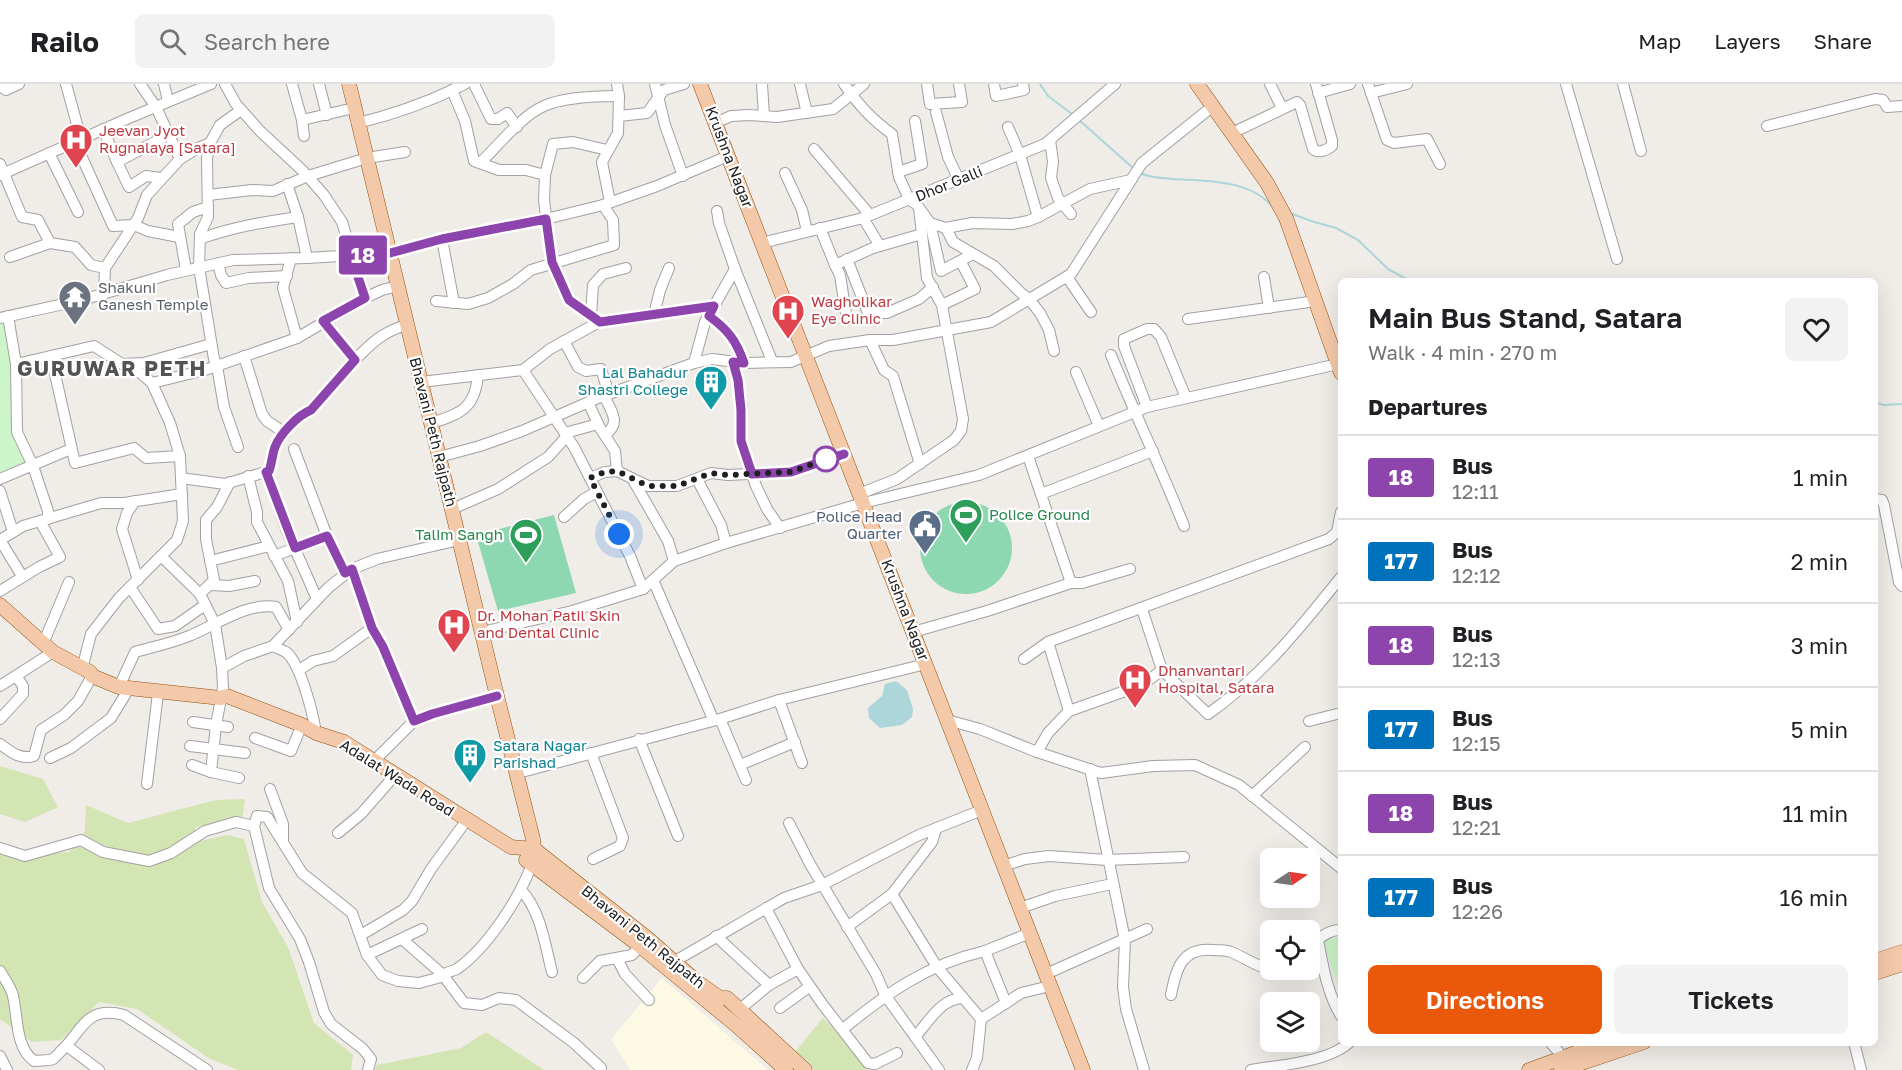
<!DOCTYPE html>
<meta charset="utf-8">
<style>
:root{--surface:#fff;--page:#f2f2f2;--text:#202124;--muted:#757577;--line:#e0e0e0;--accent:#ea580c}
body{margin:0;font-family:"Golos Text",sans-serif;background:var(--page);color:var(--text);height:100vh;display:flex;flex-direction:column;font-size:22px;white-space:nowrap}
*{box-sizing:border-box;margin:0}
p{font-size:20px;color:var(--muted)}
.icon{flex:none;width:33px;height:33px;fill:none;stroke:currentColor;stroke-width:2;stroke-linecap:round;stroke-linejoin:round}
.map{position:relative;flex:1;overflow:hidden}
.sheet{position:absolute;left:1338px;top:194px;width:540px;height:768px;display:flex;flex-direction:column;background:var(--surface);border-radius:9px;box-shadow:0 6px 24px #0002}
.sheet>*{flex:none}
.badge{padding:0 12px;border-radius:4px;font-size:21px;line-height:39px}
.needle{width:39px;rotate:77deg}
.tools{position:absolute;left:1260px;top:764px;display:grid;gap:12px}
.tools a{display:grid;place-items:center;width:60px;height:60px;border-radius:9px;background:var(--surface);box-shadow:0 6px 24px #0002;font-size:30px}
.you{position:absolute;width:30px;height:30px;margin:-15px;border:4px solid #fff;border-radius:50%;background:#1a73e8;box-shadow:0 0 0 9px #1a73e833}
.map>.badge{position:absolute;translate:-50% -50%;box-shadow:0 0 0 3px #fff}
h2{padding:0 30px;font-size:22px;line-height:54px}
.round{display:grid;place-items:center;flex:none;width:63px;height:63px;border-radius:9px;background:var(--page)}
.overview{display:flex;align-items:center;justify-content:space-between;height:102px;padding:0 30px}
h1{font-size:28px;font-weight:600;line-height:45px}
.button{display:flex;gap:12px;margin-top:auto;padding:12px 30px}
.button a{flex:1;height:69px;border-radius:9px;background:var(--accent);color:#fff;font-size:24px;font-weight:600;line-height:69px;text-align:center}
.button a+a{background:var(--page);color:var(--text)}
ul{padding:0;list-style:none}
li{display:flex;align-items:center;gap:18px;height:84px;padding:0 30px;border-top:2px solid var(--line)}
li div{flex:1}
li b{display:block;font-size:22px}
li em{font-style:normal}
li .badge{min-width:66px;font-weight:700;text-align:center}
header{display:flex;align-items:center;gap:36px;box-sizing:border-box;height:84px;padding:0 30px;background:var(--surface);border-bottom:2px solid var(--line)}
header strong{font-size:28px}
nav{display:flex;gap:33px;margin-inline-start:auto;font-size:21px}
.search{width:420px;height:54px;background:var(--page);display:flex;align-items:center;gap:15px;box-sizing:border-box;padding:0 21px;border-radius:9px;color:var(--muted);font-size:22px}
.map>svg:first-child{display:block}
.education{fill:#fcf9e4}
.grass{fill:#d3e5b3}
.park{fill:#ccf5ca}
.pitch{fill:#8dd8b0}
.water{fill:#acd6d9}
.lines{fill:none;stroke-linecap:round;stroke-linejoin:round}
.stream{stroke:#acd6d9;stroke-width:2}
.minor-casing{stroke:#a1a1a1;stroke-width:12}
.major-casing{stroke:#8f520e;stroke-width:15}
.minor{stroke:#fff;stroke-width:10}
.major{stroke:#f4c9a9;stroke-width:14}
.line-casing{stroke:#fff;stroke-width:14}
.line{stroke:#8e44ad;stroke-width:9}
.walk{stroke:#202020;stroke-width:6;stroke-dasharray:0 10.8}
.stop-dot{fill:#fff;stroke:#8e44ad;stroke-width:3}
.labels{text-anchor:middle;stroke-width:4.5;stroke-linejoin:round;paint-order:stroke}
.health-label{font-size:15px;fill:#be3a42;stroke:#fff;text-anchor:start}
.street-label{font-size:15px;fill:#202020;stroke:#fff}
.worship-label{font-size:15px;fill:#5b616d;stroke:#fff;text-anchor:start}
.culture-label{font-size:15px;fill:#0d838f;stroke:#fff;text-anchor:end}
.leisure-label{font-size:15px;fill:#27864d;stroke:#fff;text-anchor:start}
.service-label{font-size:15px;fill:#4e5e75;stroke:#fff;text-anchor:end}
.district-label{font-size:21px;font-weight:bold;letter-spacing:1.5px;fill:#535353;stroke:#fff}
</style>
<header>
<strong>Railo</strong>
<div class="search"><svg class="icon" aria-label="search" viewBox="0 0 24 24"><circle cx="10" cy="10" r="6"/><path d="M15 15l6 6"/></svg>Search here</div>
<nav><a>Map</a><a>Layers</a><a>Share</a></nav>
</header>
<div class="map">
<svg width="1902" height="986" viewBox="0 0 1902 986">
<rect width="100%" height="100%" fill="#f0ece8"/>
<polygon class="education" points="662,894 768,986 630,986 611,955"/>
<g class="grass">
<polygon points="0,682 43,695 58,723 25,738 0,730"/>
<polygon points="245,715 242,736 195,743 196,758 227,751 244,755 262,818 288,863 314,939 353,971 351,986 239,986 210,975 137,925 99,918 61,956 32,958 0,935 0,766 16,772 69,768 85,747 86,721 128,739 216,716"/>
<polygon points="823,934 859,969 867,986 815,986 795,968"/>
<polygon points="486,948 544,986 375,986 377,981 461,964"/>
</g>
<g class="park">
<polygon points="8,233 17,348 32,380 0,392 0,235"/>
<polygon points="1341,853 1341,910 1322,856"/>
</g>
<g class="pitch">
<circle cx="966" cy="464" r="46"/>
<polygon points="554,431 576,509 498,527 476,451"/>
</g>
<polygon class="water" points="896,597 907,606 913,625 912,633 902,641 880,644 869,634 868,624 882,612 885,600"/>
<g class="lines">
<g class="stream">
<polyline points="1040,0 1048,12 1072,30"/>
<polyline points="1079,36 1133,84"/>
<path d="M1140,89c10,5 22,5 33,6 32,2 74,0 98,26"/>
<polyline points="1290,129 1311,137 1336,144 1358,156 1388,185 1408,196"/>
<polyline points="1875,318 1883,321 1902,320"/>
</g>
<g class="minor-casing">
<g id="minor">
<polyline points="66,0 81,55"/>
<polyline points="140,0 156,23 180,75"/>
<polyline points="164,0 168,17"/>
<polyline points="225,0 236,20 260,47 303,87 324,111 342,138 365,214"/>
<polyline points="292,0 302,36 304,52"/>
<polyline points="319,0 327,31"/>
<polyline points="474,0 491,35 498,35 507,29 517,43"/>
<polyline points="655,0 665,41 683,92"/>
<polyline points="762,0 764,32"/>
<polyline points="800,0 807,29"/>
<path d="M844,0c14,20 27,35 48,50l7,43 10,22 8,6 13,18 16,5"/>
<polyline points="927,0 930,20 962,18 959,0"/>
<polyline points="994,0 996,12 1024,6 1023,0"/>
<polyline points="1270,0 1282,24"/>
<polyline points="1368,0 1387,56 1394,59 1427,55 1440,80"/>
<polyline points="1566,0 1617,175"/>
<polyline points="1623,0 1641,67"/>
<polyline points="0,2 6,6 19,0"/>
<polyline points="452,6 465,37 474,77 499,86 526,86 545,91"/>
<polyline points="1318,9 1350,0"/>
<polyline points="1371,9 1407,0"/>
<polyline points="936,28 948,73 959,96"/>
<polyline points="619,32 647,29 664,6 684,0"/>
<polyline points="302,36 354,24"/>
<path d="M358,39c38,-9 73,-22 107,-39"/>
<polyline points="715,39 731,32 749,31 777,33 833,25 864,0"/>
<polyline points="1767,42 1875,15 1883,16 1887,23 1902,22"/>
<polyline points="1008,43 1020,71 1038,133"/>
<polyline points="103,45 117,78 129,103 146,92 161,94"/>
<path d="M1232,49l65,-31 3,3 13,44c5,5 14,1 19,-3v-6l-16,-56"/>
<polyline points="1050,56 1053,78 1051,94 1058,114 1071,130"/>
<polyline points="75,58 113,142 134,141 148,147 179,153"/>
<polyline points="814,65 870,131"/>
<polyline points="607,66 573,58 553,60 545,91 544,116 552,178 569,216 599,238 714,222"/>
<polyline points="49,69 78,128"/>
<polyline points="117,78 168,51"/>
<path d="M480,79c18,-17 41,-47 64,-57 20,-9 53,-10 75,-10"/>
<polyline points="0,80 22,133 38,136 50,159 75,163 91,181 105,184"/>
<polyline points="898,88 922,80 915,37"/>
<polyline points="785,89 802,126 807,147"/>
<polyline points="0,91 129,34 211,0"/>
<polyline points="287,100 298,133 307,174"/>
<polyline points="208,111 252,106 273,107 308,92 367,74 405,68"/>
<polyline points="610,118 602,78 618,49 619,12 617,0"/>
<polyline points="717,127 719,139 735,185 772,277"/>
<polyline points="863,134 880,162"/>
<polyline points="930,139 941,187 973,170"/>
<polyline points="820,144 835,181 873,164 922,150"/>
<path d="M200,155c32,-12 64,-17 98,-22"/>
<polyline points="442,155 454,219"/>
<polyline points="762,159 863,134 1045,60 1115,0"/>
<polyline points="10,173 50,159"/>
<polyline points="291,174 283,204 297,254"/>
<polyline points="847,175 868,229 887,229 919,215 933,203"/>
<polyline points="218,179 221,191 226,199 249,194 287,192"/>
<polyline points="835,181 840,191 847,236"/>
<polyline points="186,186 178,140 193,128 208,123"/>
<polyline points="1067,193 1091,228"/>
<polyline points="1264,193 1269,224"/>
<polyline points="104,209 105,184 138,134 147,111 180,75 198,64 210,59"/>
<polyline points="436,217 468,220 488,214 513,200 531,186 614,161 613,136 603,121"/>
<polyline points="942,221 975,205 961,178"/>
<polyline points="654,231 660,206 669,184"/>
<polyline points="8,232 16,280 17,348 33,382 48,427 48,435"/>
<polyline points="591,232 593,201 603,190 626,184"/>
<path d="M709,232c19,14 27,24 35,47"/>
<polyline points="0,234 82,216 167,191 233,176 307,174 390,169 442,155 546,135 603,121 657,102 728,72"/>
<polyline points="1188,235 1316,217"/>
<path d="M323,237l32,39c16,-17 29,-29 52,-35"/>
<polyline points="870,256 884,286 893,292 920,380"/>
<polyline points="564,257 578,283 586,287 601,285 609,310"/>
<polyline points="1054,267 1049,246 1040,229 1029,215 1021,209 994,182 953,158 946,144 972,139 1012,140 1028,137 1038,133 1090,105 1131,96"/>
<path d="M1111,271c23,57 50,113 73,171"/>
<polyline points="51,272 75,379 134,364 146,374 180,372"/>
<polyline points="244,272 262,330 267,337 285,349"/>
<polyline points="733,277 738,296 742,326 741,357 756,402 767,425 780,444"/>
<polyline points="694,279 712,275 744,279 791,278 829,262 870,256 893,256 991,238 1071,190 1142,79 1213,22"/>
<polyline points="16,280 94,262 122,280 144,279 211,260"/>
<polyline points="523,286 550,265 599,238"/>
<polyline points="1076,288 1099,342"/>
<polyline points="421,298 523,286 574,363 630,472 643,505 572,527 482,548"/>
<polyline points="152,299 205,286 297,254 365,214 382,206 398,202"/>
<path d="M604,311c7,17 18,27 1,40"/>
<polyline points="588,318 600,344 615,367 617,387"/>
<polyline points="1147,323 1124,262 1124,255 1147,245 1154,245 1161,253 1186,314"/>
<path d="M431,339c30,-9 44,-15 47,-48"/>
<polyline points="565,349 598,340"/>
<polyline points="238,363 224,323 217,282 214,275 199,183 200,150 208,133 207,74 210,59 220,41 241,26"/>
<polyline points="294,365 327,452 345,489"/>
<polyline points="1028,372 1071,499"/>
<polyline points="439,373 480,362 522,347 598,314 694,279 705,238 735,185"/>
<polyline points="266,388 287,447 317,515"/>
<polyline points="248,392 257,428 257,438 288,497 297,538"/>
<path d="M181,394l44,6 44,-13c3,-8 3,-16 6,-24 5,-13 23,-32 36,-37l44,-50"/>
<polyline points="590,394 605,388 617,387 648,402 677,402 711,389 728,391 791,388 844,370"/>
<polyline points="0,395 71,365"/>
<polyline points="697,395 721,441 726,459"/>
<polyline points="633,396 668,457 674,477"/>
<polyline points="0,407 13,448"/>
<polyline points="859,410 897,395 954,356 961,347 963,335 942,221 927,194 919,124"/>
<polyline points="1041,410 1153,367"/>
<polyline points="1875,415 1882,416 1884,421 1899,498 1902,502"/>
<polyline points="135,417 127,429 122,445 138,496"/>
<polyline points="452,425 498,405 548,373 567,352"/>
<polyline points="564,433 584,415 597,408"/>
<polyline points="0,456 23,442 101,419 124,419 182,410"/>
<polyline points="0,456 22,492"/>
<polyline points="161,472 200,510 215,540 222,584"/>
<polyline points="274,472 327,452"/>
<polyline points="210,477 269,462"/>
<polyline points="352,485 372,544 383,563 414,637"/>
<polyline points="653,496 713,635"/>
<polyline points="210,501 229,502 255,497"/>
<polyline points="130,503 158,545 175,542 205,521"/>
<polyline points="643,505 674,477 726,459 863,419 979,391 1147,323 1338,280"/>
<polyline points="0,507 39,483 60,473 40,437"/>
<polyline points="200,510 214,496 206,455 206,436 217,423 230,398"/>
<polyline points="913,548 987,527 1071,499 1082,499 1130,485"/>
<polyline points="1048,558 1069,627"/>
<polyline points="43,560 69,498"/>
<path d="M273,562c4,2 9,4 13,6 15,12 27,62 30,81"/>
<polyline points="1024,575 1048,558 1329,455 1337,448 1341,428"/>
<polyline points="82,585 91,550 119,514 177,456 183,437 180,372 170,339 152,299 138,287 122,280"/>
<polyline points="299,586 313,577 333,572 372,544"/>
<path d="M1162,586l46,44c53,-37 93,-87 133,-137"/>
<polyline points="0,602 53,568"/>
<path d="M119,603l16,-35c18,-5 37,-9 54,-16 27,-11 58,-34 87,-29l13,23"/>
<polyline points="779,616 926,580"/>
<polyline points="0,635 23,610 23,602 16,592"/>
<polyline points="720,635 746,696"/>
<polyline points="947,636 980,645 1037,668 1101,689 1153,682 1195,681 1239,701 1341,784"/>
<polyline points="1309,637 1341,629"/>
<polyline points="193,638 228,643"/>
<polyline points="255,654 291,667 302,641"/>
<polyline points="639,655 678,752"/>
<path d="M0,660c11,8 20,16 34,12l7,-26 23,-15 14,-14 14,-25"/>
<polyline points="190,662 245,669"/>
<polyline points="1037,668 1048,649 1069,627 1142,601 1162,586 1142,525"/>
<polyline points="591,669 623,754 620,762 593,775"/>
<polyline points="50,674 71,664 111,634 130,603"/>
<polyline points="374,677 414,637 432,630 497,612"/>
<polyline points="192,681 211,688 239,694"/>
<polyline points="740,681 795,658"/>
<polyline points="1090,685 1125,856 1123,903 1126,925 1144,986"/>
<polyline points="211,688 216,641 223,604 222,584 244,572 273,562 329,503 352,485 377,475 459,456"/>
<polyline points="518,689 720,635 779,616 802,679"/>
<polyline points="147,700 158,609"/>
<polyline points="270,705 283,740 283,756"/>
<polyline points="1252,712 1305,663"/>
<polyline points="789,739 810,780 876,890 885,911 939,986"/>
<polyline points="338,749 361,730 396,690"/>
<polyline points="0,764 25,772 81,756 103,768 149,777 171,769 205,747 236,738 254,742"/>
<polyline points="1003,782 1025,775 1049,772 1107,776 1184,773"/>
<path d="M521,806c20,21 24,55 31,82"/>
<polyline points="892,810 932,758 936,745"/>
<polyline points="1020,824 1055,812 1112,800"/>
<polyline points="847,843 892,810 937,883 981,935 977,974 972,986"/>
<polyline points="361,851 403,826 412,817 431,785 466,737"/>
<polyline points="716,852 769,901"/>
<polyline points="402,855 442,890 464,919 482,921 499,914 516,916 574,959 601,984"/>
<path d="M1318,856c5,26 9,53 23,76"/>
<path d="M1310,861c9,-6 19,-16 31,-15"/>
<polyline points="367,871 422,845"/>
<polyline points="617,874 625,890 649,916"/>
<polyline points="675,877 784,814 822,801 919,751 982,726"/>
<polyline points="798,885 823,921 868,979 875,980 897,969"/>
<path d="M0,887c4,7 11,16 13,25 5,21 2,51 21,65 6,-1 14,0 19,-2 1,-1 7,-6 7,-7 23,-21 25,-47 64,-37l83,55"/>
<polyline points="1046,890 1147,845"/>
<polyline points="583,894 600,877 632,871 640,862"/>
<path d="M1171,911c5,-25 10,-48 42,-45 6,0 13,0 18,2 13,5 26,15 39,17"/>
<polyline points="1006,919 1021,909 1050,902"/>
<polyline points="780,924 809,903"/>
<polyline points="740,925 769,901 798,885 766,824"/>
<polyline points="981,935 1006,919 985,867 1030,849"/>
<path d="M843,945c44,-36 85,-65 142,-78"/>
<path d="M916,952c13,-15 25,-37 46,-38"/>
<polyline points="1550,958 1563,973 1566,980"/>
<polyline points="1854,958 1861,986"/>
<polyline points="67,962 99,986"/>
<polyline points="0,972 7,986"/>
<path d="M368,986l3,-11 -8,-10 -32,-25 -7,-12 -15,-50 -9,-23 -31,-51 -15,-62 3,-10 10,1 35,56 50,40 15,42 15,20 16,6 21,2 22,-6c4,-5 10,-5 16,-8 31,-22 62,-70 75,-105"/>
<path d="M1251,986c29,-5 78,-8 99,-28"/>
</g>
</g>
<g class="major-casing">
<g id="major">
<polyline points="349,0 497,612 533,755 534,765 532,780"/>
<polyline points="700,0 1083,986"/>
<polyline points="1197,0 1267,99 1286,134 1341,289"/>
<polyline points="0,521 53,568 90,588 92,592 119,603 221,614 227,612 302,641 316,649 344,658 511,763 534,765 647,854 696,897 720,914 727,914 805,986"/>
<polyline points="526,776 640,862 736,941 786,986"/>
<polyline points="1875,877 1902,868"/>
<polyline points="1875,889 1902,880"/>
<polyline points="1529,986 1605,958"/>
<polyline points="1561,986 1644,958"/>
</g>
</g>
<use href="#minor" class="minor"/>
<use href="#major" class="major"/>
</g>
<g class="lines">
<g class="line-casing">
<path id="line" d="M497,612l-65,18 -18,7 -31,-74 -11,-19 -20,-59 -7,4 -18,-37 -32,12 -29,-76 3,-1c3,-8 3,-16 6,-24 5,-13 23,-32 36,-37l44,-50 -32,-39 42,-23 -14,-42 39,-3 52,-14 104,-20 6,43 17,38 31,22 114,-16 -5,10c19,14 27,24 35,47l-11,-1 5,18 3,30v31l11,33 39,-2 53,-18"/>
</g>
<use href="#line" class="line"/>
<polyline class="walk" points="619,450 590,394 605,388 617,387 648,402 677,402 711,389 728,391 791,388 826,375"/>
</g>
<defs>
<g id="hospital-pin" transform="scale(1.725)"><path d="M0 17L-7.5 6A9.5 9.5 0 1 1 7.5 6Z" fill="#e0444e" stroke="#fff"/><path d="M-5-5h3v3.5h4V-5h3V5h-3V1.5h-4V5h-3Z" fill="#fff"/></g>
<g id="temple-pin" transform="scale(1.725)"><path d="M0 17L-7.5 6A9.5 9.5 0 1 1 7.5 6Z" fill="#6b7280" stroke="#fff"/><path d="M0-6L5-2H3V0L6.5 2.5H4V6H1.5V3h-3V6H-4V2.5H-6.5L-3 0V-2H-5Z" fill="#fff"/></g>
<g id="building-pin" transform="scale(1.725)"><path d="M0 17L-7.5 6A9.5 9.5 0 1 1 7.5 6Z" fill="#0f9aa8" stroke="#fff"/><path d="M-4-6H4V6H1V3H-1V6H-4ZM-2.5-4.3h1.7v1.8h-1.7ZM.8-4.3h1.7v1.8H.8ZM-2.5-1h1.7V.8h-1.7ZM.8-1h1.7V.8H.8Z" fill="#fff"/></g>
<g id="stadium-pin" transform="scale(1.725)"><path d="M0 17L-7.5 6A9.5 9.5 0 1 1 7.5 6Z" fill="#2e9e5b" stroke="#fff"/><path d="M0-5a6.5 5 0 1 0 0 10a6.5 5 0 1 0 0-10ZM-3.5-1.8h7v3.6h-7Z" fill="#fff"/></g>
<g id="civic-pin" transform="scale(1.725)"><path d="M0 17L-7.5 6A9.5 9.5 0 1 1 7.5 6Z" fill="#5c6f8a" stroke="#fff"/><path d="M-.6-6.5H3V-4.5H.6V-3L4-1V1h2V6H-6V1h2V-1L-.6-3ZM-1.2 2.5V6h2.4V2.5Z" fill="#fff"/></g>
</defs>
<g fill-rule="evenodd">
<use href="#hospital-pin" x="76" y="56"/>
<use href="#temple-pin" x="75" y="213"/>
<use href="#hospital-pin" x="788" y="227"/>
<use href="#building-pin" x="711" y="298"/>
<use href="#stadium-pin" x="966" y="431"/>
<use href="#civic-pin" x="925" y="442"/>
<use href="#stadium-pin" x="526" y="451"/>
<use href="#hospital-pin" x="454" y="541"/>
<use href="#hospital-pin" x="1135" y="596"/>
<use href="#building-pin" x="470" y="671"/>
</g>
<circle class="stop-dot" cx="826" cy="375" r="12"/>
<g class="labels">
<g class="health-label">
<text x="99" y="52">Jeevan Jyot<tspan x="99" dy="17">Rugnalaya [Satara]</tspan></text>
<text x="811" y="223">Wagholikar<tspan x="811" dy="17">Eye Clinic</tspan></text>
<text x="477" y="537">Dr. Mohan Patil Skin<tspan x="477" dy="17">and Dental Clinic</tspan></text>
<text x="1158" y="592">Dhanvantari<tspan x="1158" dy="17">Hospital, Satara</tspan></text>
</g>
<g class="street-label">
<text transform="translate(729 73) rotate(69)" y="5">Krushna Nagar</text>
<text transform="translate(949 100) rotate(-22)" y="5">Dhor Galli</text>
<text transform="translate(433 348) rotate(76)" y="5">Bhavani Peth Rajpath</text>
<text transform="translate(905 526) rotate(69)" y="5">Krushna Nagar</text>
<text transform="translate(397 694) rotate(32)" y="5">Adalat Wada Road</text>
<text transform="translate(643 853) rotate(39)" y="5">Bhavani Peth Rajpath</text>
</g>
<g class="worship-label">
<text x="98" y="209">Shakuni<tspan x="98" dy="17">Ganesh Temple</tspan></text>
</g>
<g class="culture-label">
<text x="688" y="294">Lal Bahadur<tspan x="688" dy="17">Shastri College</tspan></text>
<text x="493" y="667" text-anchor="start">Satara Nagar<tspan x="493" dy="17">Parishad</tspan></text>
</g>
<g class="leisure-label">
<text x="989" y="436">Police Ground</text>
<text x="503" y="456" text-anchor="end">Talim Sangh</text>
</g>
<g class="service-label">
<text x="902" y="438">Police Head<tspan x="902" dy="17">Quarter</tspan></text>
</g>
<g class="district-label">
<text x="112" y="292">GURUWAR PETH</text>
</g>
</g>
</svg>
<div class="tools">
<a><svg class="needle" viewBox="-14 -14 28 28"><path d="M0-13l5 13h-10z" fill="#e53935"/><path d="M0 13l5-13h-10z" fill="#757577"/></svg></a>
<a><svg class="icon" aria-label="locate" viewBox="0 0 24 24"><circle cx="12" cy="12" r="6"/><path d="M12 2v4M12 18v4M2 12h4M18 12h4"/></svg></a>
<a><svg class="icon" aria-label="layers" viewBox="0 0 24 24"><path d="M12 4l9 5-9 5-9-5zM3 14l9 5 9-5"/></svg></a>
</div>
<div class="you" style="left:619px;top:450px"></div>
<b class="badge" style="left:363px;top:171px;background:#8e44ad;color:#fff">18</b>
<section class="sheet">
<div class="overview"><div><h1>Main Bus Stand, Satara</h1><p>Walk · 4 min · 270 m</p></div><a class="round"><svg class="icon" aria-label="heart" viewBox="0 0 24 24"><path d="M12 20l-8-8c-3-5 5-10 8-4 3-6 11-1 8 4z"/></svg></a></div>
<h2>Departures</h2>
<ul>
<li><span class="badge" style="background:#8e44ad;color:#fff">18</span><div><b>Bus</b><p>12:11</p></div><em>1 min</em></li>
<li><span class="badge" style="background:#0072bc;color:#fff">177</span><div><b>Bus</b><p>12:12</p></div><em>2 min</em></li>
<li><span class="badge" style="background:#8e44ad;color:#fff">18</span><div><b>Bus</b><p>12:13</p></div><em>3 min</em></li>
<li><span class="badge" style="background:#0072bc;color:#fff">177</span><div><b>Bus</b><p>12:15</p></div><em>5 min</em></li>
<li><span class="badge" style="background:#8e44ad;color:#fff">18</span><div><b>Bus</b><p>12:21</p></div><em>11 min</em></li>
<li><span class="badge" style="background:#0072bc;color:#fff">177</span><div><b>Bus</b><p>12:26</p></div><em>16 min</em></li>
</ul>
<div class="button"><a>Directions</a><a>Tickets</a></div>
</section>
</div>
